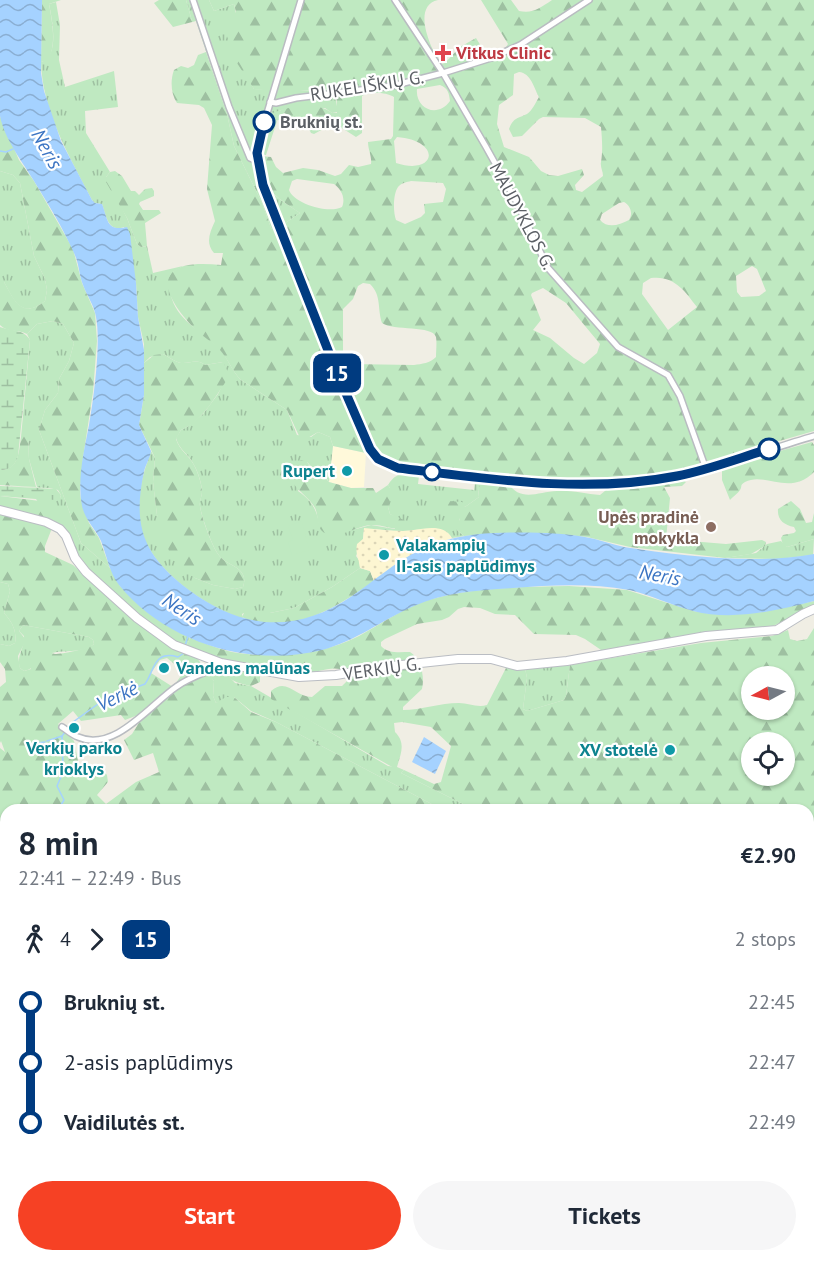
<!DOCTYPE html>
<meta charset="utf-8">
<style>
:root{--surface:#fff;--page:#f6f6f7;--text:#1f2937;--muted:#747a83;--accent:#f64124}
body{margin:0;font-family:"PT Sans",sans-serif;background:var(--page);color:var(--text);height:100vh;display:flex;flex-direction:column;font-size:22px;white-space:nowrap}
*{box-sizing:border-box;margin:0}
p{font-size:20px;color:var(--muted)}
.icon{flex:none;width:33px;height:33px;fill:none;stroke:currentColor;stroke-width:2;stroke-linecap:round;stroke-linejoin:round}
.map{position:relative;flex:1;overflow:hidden}
.drawer{position:absolute;left:0px;top:804px;width:814px;height:458px;display:flex;flex-direction:column;background:var(--surface);border-radius:18px 18px 0 0;box-shadow:0 2px 4px #0004}
.drawer>*{flex:none}
.badge{padding:0 12px;border-radius:9px;font-size:21px;line-height:39px}
.needle{width:39px;rotate:263deg}
.tools{position:absolute;left:741px;top:666px;display:grid;gap:12px}
.tools a{display:grid;place-items:center;width:54px;height:54px;border-radius:50%;background:var(--surface);box-shadow:0 2px 4px #0004;font-size:30px}
.map>.badge{position:absolute;translate:-50% -50%;box-shadow:0 0 0 3px #fff}
.legs{display:flex;align-items:center;gap:9px;height:66px;padding:0 18px;font-size:20px}
.legs p{margin-inline-start:auto}
.head{display:flex;align-items:center;justify-content:space-between;height:102px;padding:0 18px}
h1{font-size:33px;font-weight:600;line-height:45px}
.button{display:flex;gap:12px;margin-top:auto;padding:12px 18px}
.button a{flex:1;height:69px;border-radius:36px;background:var(--accent);color:#fff;font-size:24px;font-weight:600;line-height:69px;text-align:center}
.button a+a{background:var(--page);color:var(--text)}
ul{padding:0 18px;list-style:none}
li{display:flex;align-items:center;gap:21px;height:60px;font-size:22px}
li i{display:grid;place-items:center;width:9px;height:100%;margin:0 8px;background:currentColor}
li i::after{content:'';width:15px;height:15px;margin:-8px;border:4px solid;border-radius:50%;background:var(--surface)}
li p{margin-inline-start:auto}
li:first-child i{background:linear-gradient(#0000 50%,currentColor 0)}
li:last-child i{background:linear-gradient(currentColor 50%,#0000 0)}
.map>svg:first-child{display:block}
.commercial{fill:#fff9da}
.grass{fill:url(#grass-tufts)}
.forest{fill:url(#forest-firs);fill-rule:evenodd}
.wetland{fill:url(#wetland-marsh)}
.sand{fill:url(#sand-dots)}
.pitch{fill:#bfe9c1}
.water{fill:url(#water-waves)}
.lines{fill:none;stroke-linecap:round;stroke-linejoin:round}
.stream{stroke:#a5d2ff;stroke-width:1.5}
.minor-casing{stroke:#b9bcc1;stroke-width:8}
.tertiary-casing{stroke:#b9bcc1;stroke-width:10}
.secondary-casing{stroke:#babdc3;stroke-width:10}
.primary-casing{stroke:#fcd651;stroke-width:11}
.minor{stroke:#fff;stroke-width:5}
.tertiary{stroke:#fff;stroke-width:7}
.secondary{stroke:#fff;stroke-width:8}
.primary{stroke:#fff6aa;stroke-width:8}
.line-1-casing{stroke:#fff;stroke-width:14}
.line-1{stroke:#003b80;stroke-width:9}
.health-dot{fill:#e0444e;stroke:#fff;stroke-width:2}
.stop-1-dot{fill:#fff;stroke:#003b80;stroke-width:3}
.culture-dot{fill:#0f9aa8;stroke:#fff;stroke-width:2}
.education-dot{fill:#8d6e63;stroke:#fff;stroke-width:2}
.labels{text-anchor:middle;stroke-width:4.5;stroke-linejoin:round;paint-order:stroke}
.health-label{font-size:18px;font-weight:bold;fill:#be3a42;stroke:#fff;text-anchor:start}
.street-label{font-size:18px;fill:#5c6066;stroke:#fff}
.stop-label{font-size:18px;font-weight:bold;fill:#5c6066;stroke:#fff;text-anchor:start}
.culture-label{font-size:18px;font-weight:bold;fill:#0d838f;stroke:#fff;text-anchor:end}
.education-label{font-size:18px;font-weight:bold;fill:#785e54;stroke:#fff;text-anchor:end}
.water-label{font-size:20px;font-style:italic;fill:#3c75c3;stroke:#fff}
</style>
<div class="map">
<svg width="814" height="1261" viewBox="0 0 814 1261">
<defs>
<pattern id="grass-tufts" width="24" height="20" patternUnits="userSpaceOnUse" patternTransform="scale(1.5)"><rect width="24" height="20" fill="#bfe9c1"/><path d="M3 7l-1-3M5 7V3M7 7l1-3M15 17l-1-3M17 17v-4M19 17l1-3" fill="none" stroke="#9ec0a1"/></pattern>
<pattern id="forest-firs" width="22" height="20" patternUnits="userSpaceOnUse" patternTransform="scale(1.5)"><rect width="22" height="20" fill="#bfe9c1"/><path d="M5 1l3.5 6h-7zM16 11l3.5 6h-7z" fill="#9ec0a1"/></pattern>
<pattern id="wetland-marsh" width="20" height="14" patternUnits="userSpaceOnUse" patternTransform="scale(1.5)"><rect width="20" height="14" fill="#bfe9c1"/><path d="M1 5h8M5 5V1M11 12h8M15 12V8" fill="none" stroke="#9ec0a1"/></pattern>
<pattern id="sand-dots" width="8" height="8" patternUnits="userSpaceOnUse" patternTransform="scale(1.5)"><rect width="8" height="8" fill="#fdf6d2"/><path d="M2 2h.1M6 6h.1" fill="none" stroke="#dbd5b7" stroke-width="1.8" stroke-linecap="round"/></pattern>
<pattern id="water-waves" width="16" height="10" patternUnits="userSpaceOnUse" patternTransform="scale(1.5)"><rect width="16" height="10" fill="#a5d2ff"/><path d="M0 5q4-4 8 0t8 0" fill="none" stroke="#8aaed2"/></pattern>
</defs>
<rect width="100%" height="100%" fill="#f0eee4"/>
<g class="commercial">
<polygon points="333,446 366,453 364,487 351,488 329,482"/>
<polygon points="624,1256 710,1256 711,1261 624,1261"/>
</g>
<g class="grass">
<path d="M186,0h23l5,11 20,-7 16,78 4,7 49,2 31,-2 4,23 -6,1 -7,-5 -45,2 -8,12 5,-1 -11,34h-3c-5,33 13,42 37,58l-25,17 -4,-2 -9,-25 -28,-57 -7,-32 -31,-93h-4z"/>
<path d="M56,2l4,23 -1,35 6,27 49,-16 4,36 -33,4 1,22 24,39 -4,5 21,41 10,26 4,3 6,-1 6,27 30,-7 -10,6c0,8 -4,20 -1,27 7,23 33,34 48,50 8,10 12,22 21,31l46,30 10,25 14,2 7,-5 12,5 3,9 -4,36c-5,-10 -15,-11 -22,-20l-9,29c13,9 18,17 21,32l22,10 30,-8 24,4v-12l-5,-3 -2,-7 2,-19 -2,-3c9,-14 15,-11 31,-9l-1,8 56,6 1,-7 4,-3 12,-1 -13,9 1,9 -14,10 -2,-1 -6,24 7,6 -12,2c-10,-16 -33,-7 -49,-7 -13,0 -26,-2 -39,-2l-1,10 -7,17 3,4 1,8 -28,19 -38,21 -24,5h-26l-2,1 1,5c-40,-13 -104,-57 -104,-104 -1,-15 2,-33 6,-46 2,-7 5,-12 6,-18l4,7 -2,24 4,33 38,63 18,7 22,4 8,-2c7,-21 -17,-20 -25,-33 -6,-8 -17,-39 -18,-48 -1,-6 2,-9 2,-14 0,-8 -4,-20 -8,-27 -5,-11 -15,-15 -18,-27l5,-8 6,-3 16,-13 15,-20 4,-8 1,-24 -18,3c-9,-7 -14,-1 -24,-2 -6,-1 -12,-6 -18,-9l-13,3 -6,6v-19l-6,-27 -2,-34 -12,-56c-16,6 -18,-12 -22,-23l-7,-1 -3,-3c-22,-42 -50,-90 -51,-138 19,-5 11,-43 8,-58z"/>
<path d="M0,171l13,4 7,8 14,73 11,23 2,11 -2,11c-24,19 -31,-1 -41,-19h-4z"/>
<path d="M53,321l10,3 11,19 -5,18 -10,18 -1,14 -13,17 -6,20 42,113 29,25 10,18 24,23 18,13 28,16 -4,9c-39,-19 -75,-51 -103,-84 -17,-20 -32,-43 -47,-64l-36,-3v-1l60,3 1,-3 -3,-5 -9,-2 -49,-2 37,1 -8,-28 -1,-20 -7,-2 9,-97 -3,-6 10,-10z"/>
<polygon points="814,539 813,555 779,559 725,558 756,553 767,544 781,541 787,547"/>
<path d="M0,582l8,2 2,7 -6,22c8,9 13,17 11,30l-6,3 -9,-2z"/>
<path d="M23,625l66,12 4,3 1,4c-10,9 -29,6 -42,9 -10,3 -16,16 -28,18l-4,-3c-4,-13 5,-20 4,-32l-5,-5z"/>
<polygon points="570,665 566,696 564,700 527,711 523,709 527,678 525,668"/>
<polygon points="224,671 235,683 251,686 388,766 397,767 404,770 401,773 475,810 443,810 276,722 251,711 234,697 216,703 213,696 214,681 208,674"/>
</g>
<g class="forest">
<path d="M42,0h19l-12,4c3,16 8,42 -1,56l-7,2z"/>
<polygon points="159,0 186,0 192,21 196,21 173,27 154,3"/>
<path d="M209,0h229c-27,6 -7,50 3,64l4,-1 15,-16 16,-9 11,18 17,-6 4,-6 -27,-44h30l8,11c14,3 21,-3 33,-11h262v431l-145,42 -89,8 -177,-15 -37,-13 -33,-7 -3,-9 -12,-5 -12,7 -6,-1 -13,-28 -46,-30c-9,-9 -13,-21 -21,-30 -6,-7 -15,-12 -22,-18 -15,-14 -51,-55 -14,-66 12,-3 25,-2 37,-1l2,-12h-9c-9,-10 -4,-21 1,-32l-8,-32 5,-64 -8,-17 -5,-3 -22,-2c-6,-9 -7,-22 -3,-33l7,-4 7,2 6,-3 4,-10 8,-3 21,62 7,32 28,57 9,25 4,2 25,-17c-25,-17 -39,-24 -39,-57l10,1 5,10 7,6 20,-5 15,2 17,6 6,-2 8,-9 9,2 13,-3c1,-8 -3,-14 -3,-22l23,-3 2,-3 1,-39c-8,-5 -25,-6 -32,-1v37l-6,4 -22,-14 -20,11 -3,-1 -4,-8 -23,-12 -5,7 -10,2 4,-9c16,-7 45,-12 59,0h5v-11l-3,-13 -52,3 -28,-3 -17,-26 -12,-32 11,-19 -2,-8 -20,7zM519,72c12,1 15,16 20,25 -3,5 -7,14 -12,17 -10,5 -13,3 -18,15l4,8 9,-1 17,-17 4,-2 42,1 16,9c1,12 2,23 0,35 -1,5 2,9 2,14l-21,16 -6,-2 -1,-5 9,-10 -2,-6 -24,7 -9,-1 -8,-4 -12,-14 -25,-10 -7,-23 2,-19 14,-10 1,-21zM440,85c8,3 9,8 10,16 -13,18 -35,7 -33,-12zM397,137c46,4 39,39 -1,26l-2,-22zM297,179l37,5c7,5 12,14 8,23 -13,7 -48,-3 -53,-17l3,-9zM411,181l32,2 3,6 -3,13 -19,2 1,9 -4,4 -16,7 -9,-4c-3,-8 -3,-26 2,-33 3,-4 9,-5 13,-6zM624,202c7,4 9,12 5,18 -10,5 -21,9 -29,0l2,-6 17,-11zM752,266l5,3 9,22 -7,5 -18,1 -4,-5 -1,-16zM651,278c23,-3 34,13 46,29l-29,23 -26,-36 1,-11zM363,283l7,1c12,12 7,24 12,39 11,8 51,2 54,14 1,6 0,14 0,20 -6,6 -14,7 -22,8l-65,-1 -6,-9v-46l10,-10 5,-13zM543,288l23,15 34,41 -3,9 -13,11 -10,-6 -24,-20 -17,-8 8,-10 -10,-25 1,-2z"/>
<path d="M0,116l19,44 15,21 39,68 9,34 13,30 2,28 -4,51 -10,66 -3,34 1,8 8,23 10,15 11,30 -29,-25 -42,-113 6,-20 13,-17 1,-14 10,-18 5,-18 -11,-19 -10,-3 -16,3 -10,10c-10,-5 -19,-1 -27,-9v-43h4c10,17 17,38 41,19l2,-11 -2,-11 -11,-23 -14,-73 -7,-8 -13,-4z"/>
<polygon points="115,171 122,176 131,191 135,191 139,195 145,189 152,188 154,191 154,196 140,202 139,204 143,210 159,210 161,213 145,223 147,246 141,247 137,244 127,218 106,182 106,177 110,172"/>
<path d="M163,354c6,3 12,8 18,9 10,1 15,-5 24,2l18,-3 7,14c-14,18 -26,45 -49,54l-5,9c3,11 13,16 18,26 4,7 8,20 8,27 0,5 -3,9 -2,14 1,10 12,40 18,48 8,13 32,12 25,33l-8,2 -22,-4 -18,-7 -14,-10 -11,-14 -13,-39 -2,-16 -2,-17 2,-24 -16,-33 5,-30v-32l10,-8z"/>
<path d="M24,436l4,2 1,21 7,28 -36,-2v-15c19,0 19,-19 21,-33z"/>
<path d="M812,442l2,3v27c-25,25 -49,-1 -69,10 -6,4 -2,3 -5,8 -2,3 -7,7 -10,10l-8,-20v-13z"/>
<path d="M301,460l6,2 5,7 8,3 9,10 22,6h22l3,5 12,-8 2,3v5l2,3 -4,11 2,7 14,6 4,6 -1,2c-13,3 -24,-4 -37,-3 -13,1 -32,15 -45,8 -9,-4 -6,-17 -10,-25 -8,-16 -40,-27 -14,-48z"/>
<path d="M680,479l6,3 -4,4 -18,1 6,11 -4,41 60,5 36,-4 4,2 -1,4 -14,8 -26,4 -95,-11 -43,-10 -20,-2 -63,-2 -40,3 -9,-8 5,-9 -1,-3c-6,-2 -11,-4 -12,-12l2,-3 13,1 3,5 14,-10 -1,-9 7,-8 22,1c12,22 30,11 50,10 14,-1 29,3 43,4l11,-9 20,3 19,-6z"/>
<path d="M0,496l40,5 10,13 4,9 -9,23v6l28,13 63,56 40,29 21,8 17,23 -1,15 3,7 10,-6h8l17,15 25,10 167,88h-437v321l-6,-2v-381l5,4 -4,-11 -1,2v-56l6,-5 -1,-13 -5,-7v-18l9,2 6,-3c2,-13 -3,-21 -11,-30l6,-22 -2,-7 -8,-2zM23,625l66,12 4,3 1,4c-6,5 -32,10 -39,10 -5,-1 -10,-5 -14,-7l-10,12v10l-7,2 -4,-3 -2,-12 8,-16 -7,-9zM167,658l15,12 1,3 -10,14 -22,-14 9,-13zM73,711l8,10 40,-6 4,5 13,-5 2,6 -8,13 -8,6 10,20 19,-7 6,19 -23,10 -30,22 -9,-9 11,-13 -1,-7 -10,-11 -14,4 -4,-2 -5,-25 -16,-17z"/>
<path d="M791,501l9,8 6,14 6,-1 2,-9v26l-27,8 -4,-2 -2,-7 2,-3 11,-2 2,-2 -2,-4c-10,-2 -17,-7 -16,-18z"/>
<path d="M360,568l10,3 4,10c-35,25 -88,59 -132,36l2,-4h26l24,-5 38,-21z"/>
<path d="M569,586l58,4 66,21 19,3 51,-2 51,-11v5c-18,5 -29,16 -46,22l-71,5 -93,19 -19,-13 -9,-4 -42,-1 -19,-19 -20,-1 -15,-6 -16,-1 -6,2 -9,8 -7,3 -25,4 -32,15 -4,3v4c7,8 19,6 29,6 11,7 15,24 12,37l-19,18v3c18,0 37,-7 56,-7 10,0 18,5 28,2l20,-39 18,2 2,10 -4,31 4,2 37,-11 2,-4 4,-31 131,-22 71,-7 16,-6 2,9 7,2 10,-2 7,-11v293h-6v-111h-333l-74,-37 3,-3 30,14 7,-2 10,-36 -20,-19 -29,-5 -8,1 1,9c11,11 6,21 2,35l-3,1 -123,-69v-8c16,-14 24,6 41,6l13,-11h17l6,-6 -3,-9c-13,-7 -28,3 -42,2 -16,0 -32,-11 -48,-6l5,10v5l-9,4c-19,-4 -24,-6 -29,-25l-36,-14 4,-9c16,5 32,13 48,15 41,5 84,2 121,-17 22,-12 44,-28 69,-36 45,-13 94,-13 141,-14zM752,676h32v34h-32zM752,742h32v34h-32z"/>
<polygon points="0,1193 2,1194 6,1205 6,1256 38,1256 40,1261 0,1261"/>
<polygon points="179,1256 235,1256 252,1260 178,1261"/>
</g>
<g class="wetland">
<path d="M0,327c11,4 24,2 30,13l-12,116c-3,9 -7,14 -18,14z"/>
<polygon points="0,486 56,489 61,495 60,498 55,500 0,495"/>
</g>
<path class="sand" d="M364,528c13,1 26,3 39,3 16,0 39,-10 49,7l-38,15 -40,28 -4,-10 -10,-3c-1,-9 -5,-14 -3,-24l6,-5z"/>
<polygon class="pitch" points="302,521 309,550 292,555 288,542 293,540 288,526"/>
<g class="water">
<path d="M0,0h42l-1,73 3,18 17,50 31,59 3,3 7,1c6,15 4,28 25,23l3,7 6,49 2,34 6,33v45l-5,30 12,26c-1,8 -6,14 -7,21 -12,55 0,84 45,118 54,40 107,44 163,6 22,-15 43,-34 68,-46 23,-11 48,-16 74,-17 30,-1 62,-1 91,4 13,2 26,7 39,10 59,9 131,18 190,7v47c-38,10 -82,20 -121,10 -22,-6 -42,-16 -64,-21 -38,-7 -78,-5 -116,-2 -33,2 -68,4 -99,18 -32,14 -58,35 -92,44 -71,18 -156,-7 -203,-65 -10,-13 -12,-29 -18,-44 -6,-13 -16,-21 -19,-35 -5,-27 2,-55 7,-81 5,-27 12,-83 7,-108 -2,-12 -9,-21 -13,-32 -4,-10 -4,-22 -9,-32 -11,-25 -26,-49 -40,-72 -11,-18 -30,-43 -34,-65 0,-11 0,-24 0,-34 0,-28 0,-55 0,-82z"/>
<polygon points="424,737 446,751 435,774 412,762"/>
<polygon points="91,1256 179,1256 178,1261 94,1261"/>
</g>
<g class="lines">
<g class="stream">
<polyline points="0,151 6,152 13,149"/>
<polyline points="185,646 188,636"/>
<polyline points="62,736 63,768"/>
<path d="M47,741l15,-5 11,-14 25,-18 10,-4 17,-3 12,-10 8,-3c10,-14 8,-34 33,-27l6,-4"/>
<polyline points="28,744 45,742"/>
<polyline points="58,810 64,800 57,786 63,772"/>
</g>
<g class="minor-casing">
<g id="minor">
<polyline points="193,0 229,107 250,158 257,161"/>
<path d="M301,0l-42,140c-8,41 27,104 43,143 22,56 44,111 68,166l8,10 20,9c92,12 188,26 279,8 46,-9 92,-27 137,-40"/>
<polyline points="395,0 443,73 486,147 516,201 548,268 618,347 668,375 680,396 706,469"/>
<polyline points="270,102 276,103 296,98 392,86 443,73 491,58 520,45 589,0"/>
<path d="M62,727c5,3 10,8 16,10 36,16 72,-32 98,-50 12,-9 28,-14 42,-20l3,-4"/>
<polyline points="808,912 814,912"/>
<polyline points="808,995 814,998"/>
<polyline points="808,1214 814,1210"/>
<polyline points="295,1256 295,1261"/>
<polyline points="394,1256 394,1261"/>
<polyline points="769,1256 769,1261"/>
</g>
</g>
<g class="tertiary-casing">
<polyline id="tertiary" points="590,1261 590,1256"/>
</g>
<g class="secondary-casing">
<g id="secondary">
<polyline points="0,510 46,522 60,529 66,536 75,558 86,572 137,618 174,645 221,663 299,677 336,675 383,667 458,659 491,659 517,666 567,661 706,636 777,630 803,614 814,609"/>
<polyline points="0,1181 6,1181"/>
</g>
</g>
<g class="primary-casing">
<g id="primary">
<polyline points="808,1160 814,1158"/>
<polyline points="808,1169 814,1167"/>
<polyline points="714,1256 715,1261"/>
<polyline points="721,1256 722,1261"/>
</g>
</g>
<use href="#minor" class="minor"/>
<use href="#tertiary" class="tertiary"/>
<use href="#secondary" class="secondary"/>
<use href="#primary" class="primary"/>
</g>
<g class="lines">
<g class="line-1-casing">
<path id="line-1" d="M264,122l-7,31 6,32 72,183 35,81 8,10 20,9c92,11 187,26 279,8 31,-6 62,-18 92,-27"/>
</g>
<use href="#line-1" class="line-1"/>
</g>
<path class="health-dot" d="M440 44h6v6h6v6h-6v6h-6v-6h-6v-6h6z"/>
<g class="stop-1-dot">
<circle cx="264" cy="122" r="10"/>
<circle cx="769" cy="449" r="10"/>
<circle cx="432" cy="472" r="8"/>
</g>
<g class="culture-dot">
<circle cx="347" cy="471" r="6"/>
<circle cx="384" cy="555" r="6"/>
<circle cx="164" cy="668" r="6"/>
<circle cx="74" cy="728" r="6"/>
<circle cx="670" cy="750" r="6"/>
</g>
<circle class="education-dot" cx="711" cy="527" r="6"/>
<g class="labels">
<g class="health-label">
<text x="456" y="59">Vitkus Clinic</text>
</g>
<g class="street-label">
<text transform="translate(367 86) rotate(-9)" y="6">RUKELIŠKIŲ G.</text>
<text transform="translate(522 216) rotate(62)" y="6">MAUDYKLOS G.</text>
<text transform="translate(382 669) rotate(-8)" y="6">VERKIŲ G.</text>
</g>
<g class="stop-label">
<text x="280" y="128">Bruknių st.</text>
</g>
<g class="culture-label">
<text x="335" y="477">Rupert</text>
<text x="396" y="551" text-anchor="start">Valakampių<tspan x="396" dy="21">II-asis paplūdimys</tspan></text>
<text x="176" y="674" text-anchor="start">Vandens malūnas</text>
<text x="74" y="754" text-anchor="middle">Verkių parko<tspan x="74" dy="21">krioklys</tspan></text>
<text x="658" y="756">XV stotelė</text>
</g>
<g class="education-label">
<text x="699" y="523">Upės pradinė<tspan x="699" dy="21">mokykla</tspan></text>
</g>
<g class="water-label">
<text transform="translate(47 149) rotate(61)" y="7">Neris</text>
<text transform="translate(660 575) rotate(11)" y="7">Neris</text>
<text transform="translate(182 609) rotate(33)" y="7">Neris</text>
<text transform="translate(117 696) rotate(-26)" y="7">Verkė</text>
</g>
</g>
</svg>
<div class="tools">
<a><svg class="needle" viewBox="-14 -14 28 28"><path d="M0-13l5 13h-10z" fill="#e53935"/><path d="M0 13l5-13h-10z" fill="#747a83"/></svg></a>
<a><svg class="icon" aria-label="locate" viewBox="0 0 24 24"><circle cx="12" cy="12" r="6"/><path d="M12 2v4M12 18v4M2 12h4M18 12h4"/></svg></a>
</div>
<b class="badge" style="left:337px;top:373px;background:#003b80;color:#fff">15</b>
<section class="drawer">
<div class="head"><div><h1>8 min</h1><p>22:41 – 22:49 · Bus</p></div><b>€2.90</b></div>
<div class="legs"><svg class="icon" aria-label="walk" viewBox="0 0 24 24"><circle cx="13" cy="4" r="2"/><path d="M13 8l-2 6 4 7M11 14l-3 7M7 12l3-4h3l4 4"/></svg>4<svg class="icon" aria-label="forward" viewBox="0 0 24 24"><path d="M9 5l7 7-7 7"/></svg><b class="badge" style="background:#003b80;color:#fff">15</b><p>2 stops</p></div>
<ul>
<li><i style="color:#003b80"></i><b>Bruknių st.</b><p>22:45</p></li>
<li><i style="color:#003b80"></i><span>2-asis paplūdimys</span><p>22:47</p></li>
<li><i style="color:#003b80"></i><b>Vaidilutės st.</b><p>22:49</p></li>
</ul>
<div class="button"><a>Start</a><a>Tickets</a></div>
</section>
</div>
